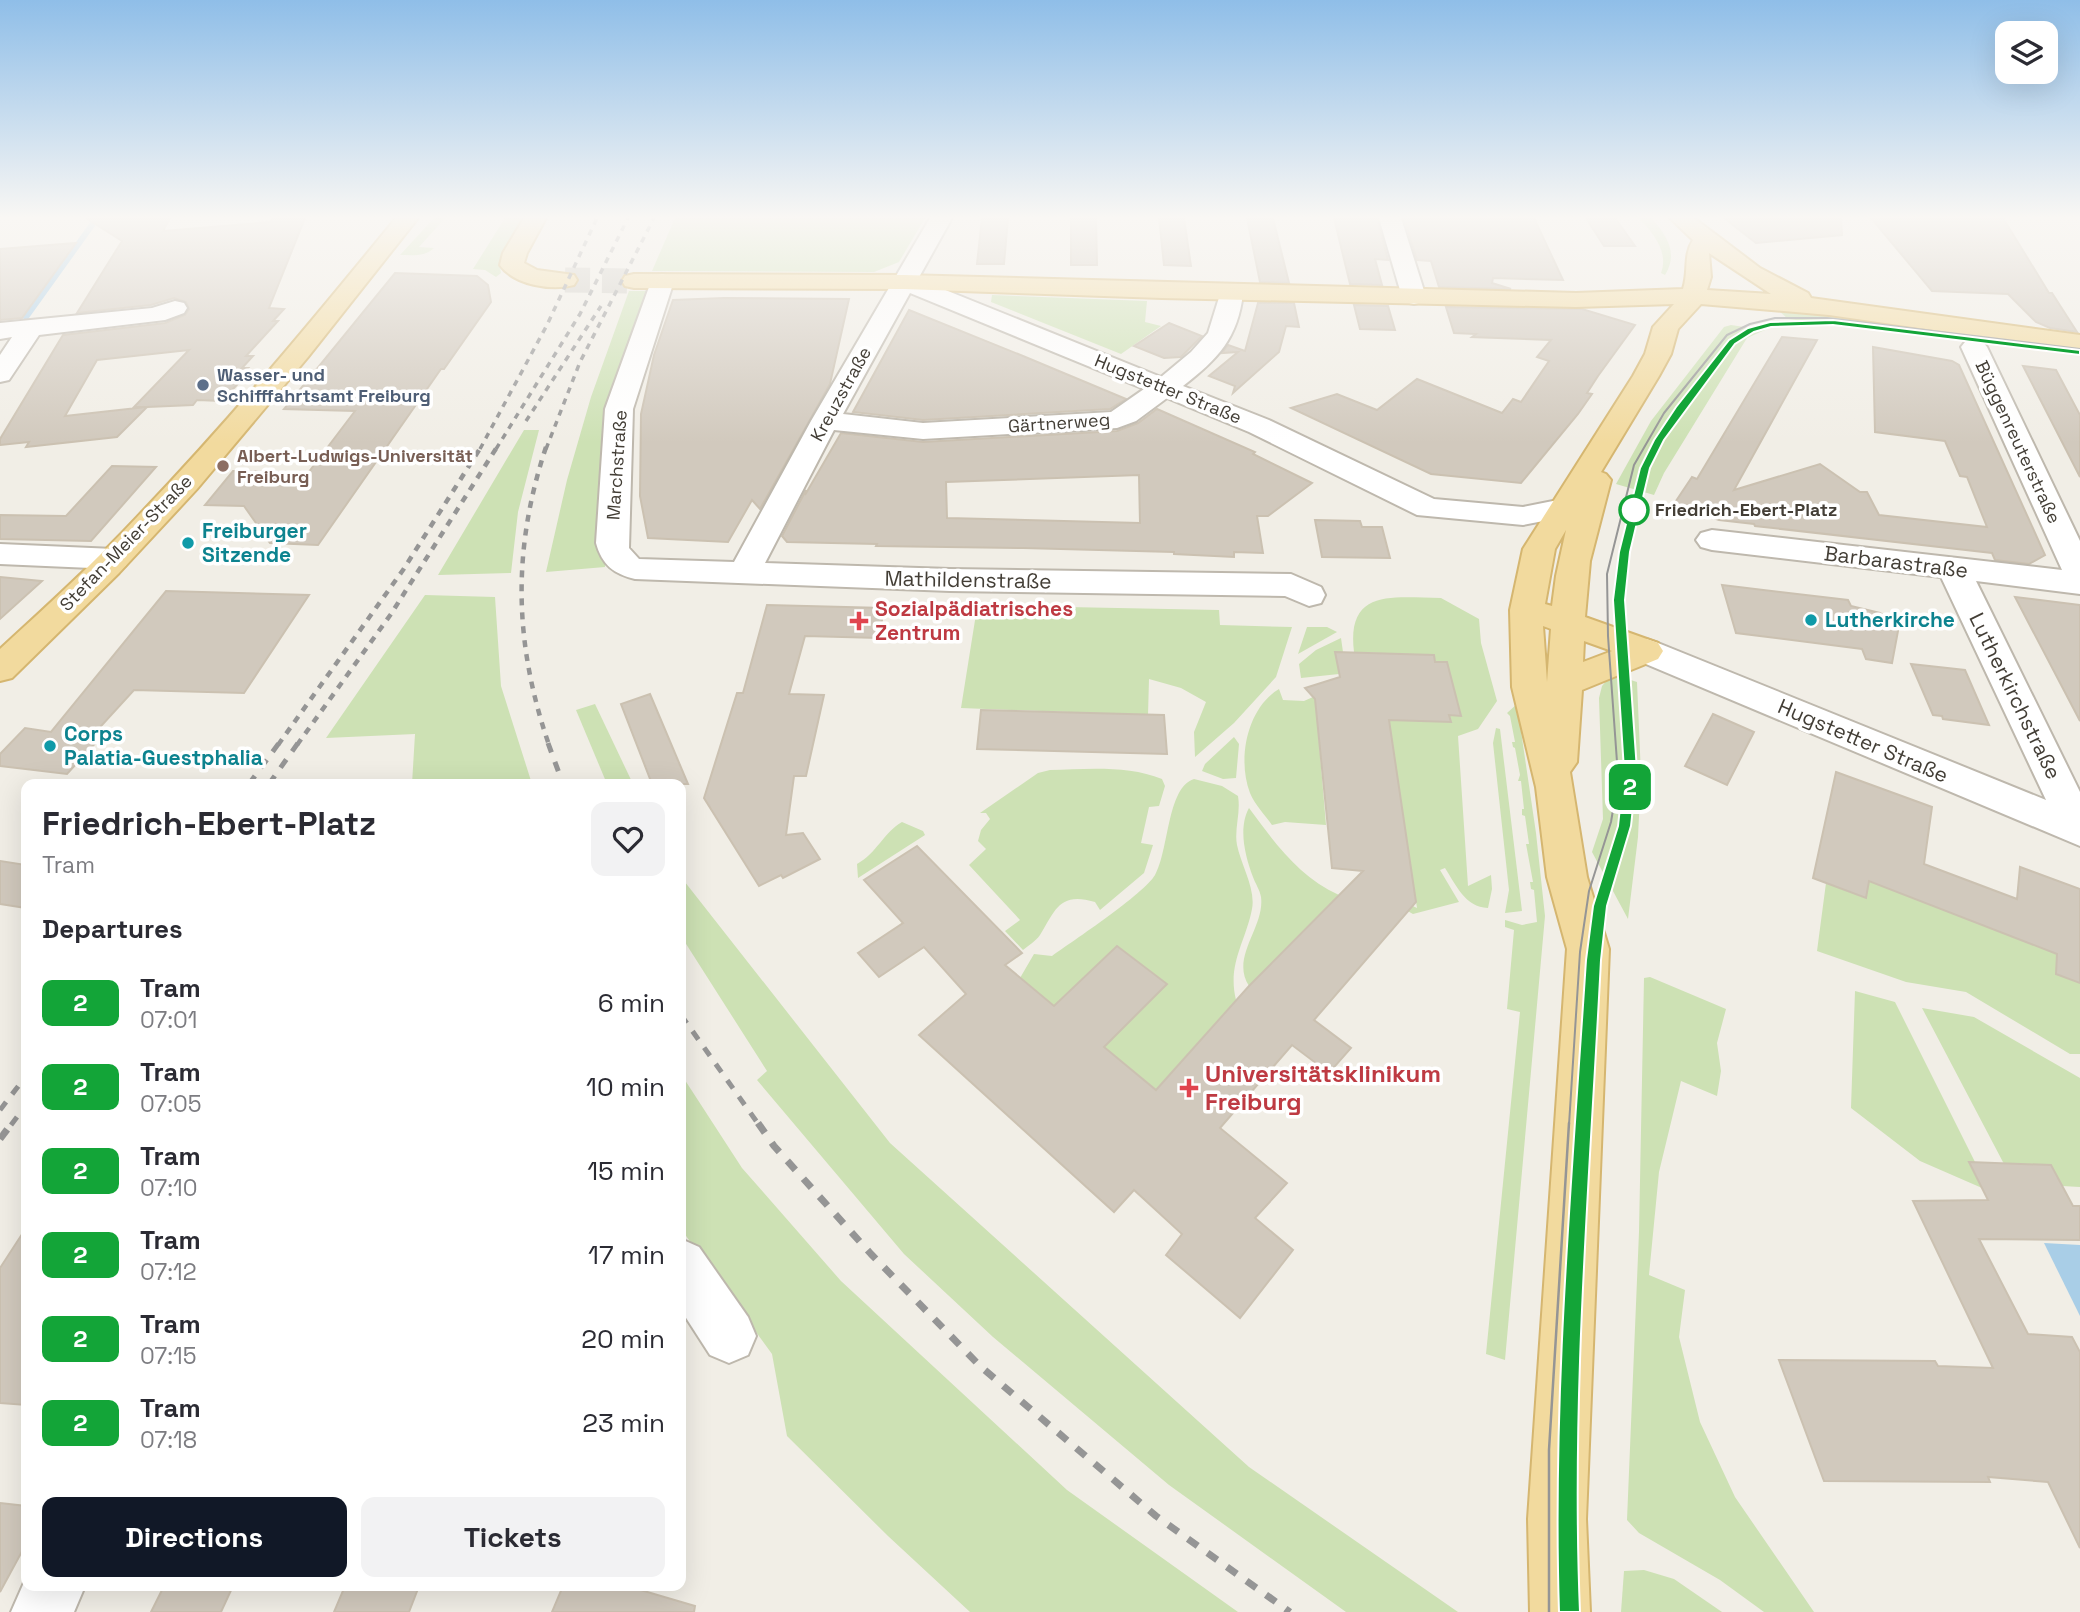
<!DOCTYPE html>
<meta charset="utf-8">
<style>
:root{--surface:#fff;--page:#f2f2f3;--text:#2b2b33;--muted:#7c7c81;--accent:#111827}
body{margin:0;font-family:"Space Grotesk",sans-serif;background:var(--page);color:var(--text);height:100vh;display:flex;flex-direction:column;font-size:26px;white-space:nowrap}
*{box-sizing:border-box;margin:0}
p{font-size:23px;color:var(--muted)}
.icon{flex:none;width:38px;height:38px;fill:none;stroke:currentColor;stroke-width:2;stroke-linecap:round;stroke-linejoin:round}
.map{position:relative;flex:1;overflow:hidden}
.side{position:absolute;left:21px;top:779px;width:665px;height:812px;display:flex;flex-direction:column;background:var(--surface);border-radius:14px;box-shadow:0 7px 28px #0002}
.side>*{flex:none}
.badge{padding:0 14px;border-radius:10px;font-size:24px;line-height:46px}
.tools{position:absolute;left:1995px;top:21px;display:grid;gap:14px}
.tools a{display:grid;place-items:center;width:63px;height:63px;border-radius:14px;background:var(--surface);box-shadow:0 7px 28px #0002;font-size:35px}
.map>.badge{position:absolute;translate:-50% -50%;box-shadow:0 0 0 4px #fff}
h2{padding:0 21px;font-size:26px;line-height:63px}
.round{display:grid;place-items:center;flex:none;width:74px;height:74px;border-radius:14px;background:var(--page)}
.summary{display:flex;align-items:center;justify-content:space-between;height:119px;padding:0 21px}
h1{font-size:33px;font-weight:600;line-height:52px}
.button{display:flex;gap:14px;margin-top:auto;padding:14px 21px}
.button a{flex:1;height:80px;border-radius:14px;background:var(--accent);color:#fff;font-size:28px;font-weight:600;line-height:80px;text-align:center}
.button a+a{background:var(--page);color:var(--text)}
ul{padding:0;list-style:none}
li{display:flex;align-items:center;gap:21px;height:84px;padding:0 21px}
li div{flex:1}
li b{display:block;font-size:26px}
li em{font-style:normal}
li .badge{min-width:77px;font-weight:700;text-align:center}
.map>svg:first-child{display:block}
.green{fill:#cde1b4}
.water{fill:#a9cee7}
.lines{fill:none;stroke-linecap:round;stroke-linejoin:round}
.stream{stroke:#a9cee7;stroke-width:6}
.building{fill:#d1c9bd;stroke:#cbc1b1;stroke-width:2;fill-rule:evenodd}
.major-tunnel{stroke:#cecbc3;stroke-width:25;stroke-dasharray:25 12;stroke-linecap:butt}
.minor-casing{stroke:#beb8ad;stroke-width:4}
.major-casing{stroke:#d5b670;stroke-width:4}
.minor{fill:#fff;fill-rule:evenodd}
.major{fill:#f2da9e;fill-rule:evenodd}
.tram-far1{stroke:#959595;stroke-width:2}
.tram{stroke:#959595;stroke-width:2.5}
.rail-far3{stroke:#959595;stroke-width:3.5;stroke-dasharray:6 6;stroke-linecap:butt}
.rail-far2{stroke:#959595;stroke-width:4.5;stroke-dasharray:7 7;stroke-linecap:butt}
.rail-far1{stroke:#959595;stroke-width:5;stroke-dasharray:10 10;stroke-linecap:butt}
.rail{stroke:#959595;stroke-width:7;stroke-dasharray:12 12;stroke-linecap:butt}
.line{fill:#13a538;stroke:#fff;stroke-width:2}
.service-dot{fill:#5c6f8a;stroke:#fff;stroke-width:2.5}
.education-dot{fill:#8d6e63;stroke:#fff;stroke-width:2.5}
.stop-dot{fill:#fff;stroke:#13a538;stroke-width:3.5}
.culture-dot{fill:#0f9aa8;stroke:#fff;stroke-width:2.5}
.health-dot{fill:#e0444e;stroke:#fff;stroke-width:2.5}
.labels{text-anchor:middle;stroke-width:7;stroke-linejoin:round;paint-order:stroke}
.far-service-label{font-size:18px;font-weight:bold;fill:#4e5e75;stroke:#fff;text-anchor:start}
.far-street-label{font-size:18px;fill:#433e36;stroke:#fff}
.far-education-label{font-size:18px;font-weight:bold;fill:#785e54;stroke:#fff;text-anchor:start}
.far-stop-label{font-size:18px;font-weight:bold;fill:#433e36;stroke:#fff;text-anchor:start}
.culture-label{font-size:21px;font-weight:bold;fill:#0d838f;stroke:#fff;text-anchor:start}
.street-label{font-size:21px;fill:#433e36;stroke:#fff}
.health-label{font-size:21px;font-weight:bold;fill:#be3a42;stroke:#fff;text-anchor:start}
.near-health-label{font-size:24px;font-weight:bold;fill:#be3a42;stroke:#fff;text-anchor:start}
</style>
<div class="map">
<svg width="2080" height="1612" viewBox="0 0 2080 1612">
<rect width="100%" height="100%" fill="#f1eee6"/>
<g class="green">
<path d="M434,218h11l-26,29 15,1c-9,9 -22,7 -34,7z"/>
<path d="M505,218h18c-8,14 -26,38 -22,55l-5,4 -11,-7 -12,-1z"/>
<polygon points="675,218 925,218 899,262 874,272 652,271"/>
<path d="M1639,218h13c14,18 27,34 13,57l-4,-2c8,-21 -8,-40 -22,-55z"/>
<polygon points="629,291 647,291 606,411 605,567 546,572 567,480 591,397"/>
<polygon points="992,295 1147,301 1145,322 1161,326 1121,354 991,302"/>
<polygon points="1778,310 2080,346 2080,355 1788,319"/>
<polygon points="1731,325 1765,330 1747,338 1664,473 1654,495 1616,484 1651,421 1724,327"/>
<polygon points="524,430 539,430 518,512 511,573 438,575"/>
<polygon points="425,595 495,597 501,686 532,784 412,784 415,734 326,738"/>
<path d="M1441,598l38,21 2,24 16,58 -19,28 -20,7 10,150 23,-11 1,14 -4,19c-23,-1 -32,-23 -43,-40l-5,2 19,32 -46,12 -9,-5 -6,-10 19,9 -25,-168 -26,-21 84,3 -1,-7h12l-14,-53h-12l-1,-7 -80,-3c-8,-65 41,-54 87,-54z"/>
<polygon points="959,605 1219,610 1220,625 1292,627 1276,677 1234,723 1195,757 1194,732 1206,702 1181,688 1149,679 1148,715 961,708 976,614 958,613"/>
<polygon points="1307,627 1327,627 1337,632 1298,654"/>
<polygon points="1341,638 1343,652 1336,653 1339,674 1301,678 1299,664 1316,650"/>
<polygon points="1612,674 1637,682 1641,775 1638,837 1628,919 1592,852 1603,819 1599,698 1602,686"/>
<path d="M1279,689l4,11 21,1 9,-4 5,5 -1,17 9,106 -41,-3 -13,3c-7,-10 -17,-20 -22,-32 -13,-34 -3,-85 29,-104z"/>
<polygon points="595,704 633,784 607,784 576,710"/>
<polygon points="1517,704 1536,833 1545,916 1505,1360 1486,1354 1520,1012 1507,1009 1514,930 1505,927 1505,920 1522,925 1537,922 1534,890 1531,889 1530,882 1533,882 1526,844 1529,844 1525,816 1522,815 1522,809 1524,809 1521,781 1518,781 1520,775 1515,748 1513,747 1512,742 1515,742 1510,716 1507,713"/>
<polygon points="1496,728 1500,729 1522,911 1505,913 1509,890 1493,743"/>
<polygon points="1234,737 1239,744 1236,778 1223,779 1202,771 1205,764"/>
<path d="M1050,770c36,-1 78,-5 112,9l3,7 -6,20 -10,1 -8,36 12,2 -9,28 -44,37 -5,-8c-36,-11 -40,9 -55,33 -4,6 -12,11 -17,15l-18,-19 15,-11 -51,-55 17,-16 -8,-8 3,-11 9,-11 -4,-6h-6l58,-40z"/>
<path d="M1194,779l28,7 16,10c3,17 -4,33 -1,49 4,20 19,44 15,64 -6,32 -25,55 -16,91l-93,104 -20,-41 -42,-35 26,-28 25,19 35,-35 -50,-38 -35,33 -14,38 -48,-39 14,-24 18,2c21,-15 92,-62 103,-81 14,-24 12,-88 39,-96z"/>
<path d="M1249,808c25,34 50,69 90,87l-90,91c-19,-29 16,-59 12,-89 -1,-7 -6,-14 -8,-20 -8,-21 -15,-49 -4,-69z"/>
<path d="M902,822l21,9 2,4 -67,43 -1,-14c20,-11 27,-32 45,-42z"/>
<polygon points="681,877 890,1143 1249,1467 1458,1612 1346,1612 1169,1485 993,1337 904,1254 757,1080 767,1071 681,936"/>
<polygon points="1869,878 2057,954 2056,974 2080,983 2080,1054 2070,1054 1966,992 1906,982 1817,951 1826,883 1865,898"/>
<polygon points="1650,977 1726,1009 1717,1043 1721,1071 1717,1096 1681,1081 1659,1172 1649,1275 1685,1290 1679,1337 1700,1422 1735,1497 1814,1612 1764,1612 1720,1580 1639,1533 1627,1520 1639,1232 1644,978"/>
<polygon points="1855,991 1895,1002 1975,1162 1969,1163 1982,1188 1920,1161 1851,1108"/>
<polygon points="1922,1008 1974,1017 2080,1078 2080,1187 2062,1186 2050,1165 2004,1164"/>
<polygon points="681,1074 742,1168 841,1281 1067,1490 1238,1612 970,1612 888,1536 787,1436 772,1354 681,1229"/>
<polygon points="1644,1570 1674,1579 1722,1612 1621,1612 1624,1571"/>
</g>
<polygon class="water" points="2044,1243 2080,1245 2080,1316"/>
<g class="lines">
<polyline class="stream" points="26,317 97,218"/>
</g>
<g class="building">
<path d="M86,218h84l-7,13 107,-9 3,-4h32l-36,90 15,1 -11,12h5l-32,35h7l-11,12h6l-7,7h5l-24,26 -25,-1 -4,5 -46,2 -30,30 -91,10 3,-5 -29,3v-6l63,-104 102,-12 20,-8 4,-6 -3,-7 -12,-4 -23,7 -74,8 45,-72zM189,350l-55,57h12l-81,9 32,-56z"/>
<polygon points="982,218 1008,218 1004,264 977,264"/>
<polygon points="1071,218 1096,218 1097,265 1071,265"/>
<polygon points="1159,218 1184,218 1191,266 1164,265"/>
<polygon points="1247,218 1273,218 1289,283 1260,282"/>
<polygon points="1334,218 1377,218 1388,260 1375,259 1382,285 1350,284"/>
<polygon points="1404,218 1534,218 1563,280 1493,278 1492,283 1511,289 1439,287 1431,261 1417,260"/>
<polygon points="1586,218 1615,218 1635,246 1604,246"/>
<polygon points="1724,218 1841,218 1842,235 1756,243"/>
<polygon points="1871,218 2003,218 2049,293 2052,293 2077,332 2050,328 2036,322 2008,294 1932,291"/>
<polygon points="76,243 22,318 0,320 0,249"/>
<polygon points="395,273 477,276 488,285 491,302 444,369 441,369 318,545 270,543 244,506 205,505 233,471 308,473 355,411 284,409"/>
<polygon points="724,298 849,299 830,384 760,509 752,500 728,542 648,538 640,496 641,414 654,355 673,300"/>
<polygon points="1258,303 1294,303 1299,327 1286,326 1279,352 1233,393 1235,386 1209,376 1238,352 1222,353 1228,345 1245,351"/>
<polygon points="1354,305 1388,306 1395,330 1360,329"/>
<polygon points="1446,307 1582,309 1635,325 1598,376 1587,393 1592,394 1578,414 1521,483 1431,474 1291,408 1337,394 1377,410 1417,379 1502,413 1513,399 1521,402 1549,361 1537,357 1551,340 1472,337 1476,334 1454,333"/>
<polygon points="909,310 1023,356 1126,399 1110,409 923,420 853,412"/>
<polygon points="1169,323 1202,336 1181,357 1164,358 1134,346"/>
<polygon points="1782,337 1817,340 1734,490 1820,464 1860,492 1867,492 1879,515 1987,527 1967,477 1960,476 1945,441 1875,432 1873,347 1952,361 1959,365 2045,555 2029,564 1995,560 1992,553 1755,526 1754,524 1719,520 1674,504 1692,477 1697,479"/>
<polygon points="2023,366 2056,370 2080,415 2080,477"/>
<path d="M1157,409l98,43 -2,2 59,29 -44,33h-11l6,37 -29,-1v5l-60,-3v-2l-151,-4 -147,-2 1,-2 -90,-2 -5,-6 24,-46 -1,5 36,-62 82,9 194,-11 21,-8zM1139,475l1,48 -193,-5 -1,-36z"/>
<polygon points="112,466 156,467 91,541 0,539 0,515 66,516"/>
<polygon points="1315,520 1360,521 1362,527 1382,527 1390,558 1322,557"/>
<polygon points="0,577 42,581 0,619"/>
<polygon points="1722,585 1848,600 1851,606 1880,613 1892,621 1898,631 1892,663 1866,659 1862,649 1736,633"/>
<polygon points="166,591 309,595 244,693 134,690 91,737 100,738 67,774 0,766 0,754 25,728 51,732"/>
<polygon points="2015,597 2080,605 2080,721"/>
<polygon points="767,605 884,608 879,638 805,636 789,694 824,695 806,776 794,776 786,835 803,833 820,859 783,878 781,875 759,886 704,798 737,693 743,693"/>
<polygon points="1335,652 1434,655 1435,662 1447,662 1461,716 1449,715 1451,722 1389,720 1416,902 1314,1020 1351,1048 1329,1073 1292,1045 1220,1128 1287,1183 1255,1218 1293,1250 1240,1318 1166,1255 1182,1234 1134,1190 1114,1212 919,1035 966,994 924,947 879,977 858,953 903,923 864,880 917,846 1022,953 1005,965 1054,1006 1117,946 1167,984 1104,1047 1156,1090 1249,986 1363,871 1332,868 1315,699 1305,688 1340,677"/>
<polygon points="1911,664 1965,670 1989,725 1943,719 1942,716 1933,715"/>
<polygon points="650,694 688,784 652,784 621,704"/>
<polygon points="981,710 1164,715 1167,754 977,749"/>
<polygon points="1713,714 1754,732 1727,785 1685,766"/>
<polygon points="1836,772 1932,807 1924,864 2017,899 2020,867 2080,889 2080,983 2056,974 2057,954 1869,881 1866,898 1813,878"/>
<polygon points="0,861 26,865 26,908 0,904"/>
<polygon points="1969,1162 2051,1165 2073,1206 2080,1206 2080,1240 1979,1239 2028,1334 2072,1337 2080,1352 2080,1548 2048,1482 1988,1477 1990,1482 1824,1481 1779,1360 1935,1361 1938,1366 1993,1368 1913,1201 1988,1200"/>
<polygon points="26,1228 26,1405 0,1403 0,1268"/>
<polygon points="0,1503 26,1506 26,1544 0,1592"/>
<polygon points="164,1586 233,1586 221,1612 151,1612"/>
<polygon points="345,1586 419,1586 409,1612 334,1612"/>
<polygon points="563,1586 627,1586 695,1606 694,1612 552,1612"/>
</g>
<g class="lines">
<polyline class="major-tunnel" points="565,280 634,281"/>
<g class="minor-casing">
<g id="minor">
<path d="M930,218h22l-34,61 243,98 30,-25 17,-19 14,-45 9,-2 9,2 3,5c-5,45 -25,66 -60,93l86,34 165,79 89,8 40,-8 11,2 4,7 -4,7 -51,10 -106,-10 -168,-83 -82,-34 -31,23 -19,7 -194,11 -89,-9 -69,133 185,6 341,5 30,13 4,8 -4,8 -12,3 -24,-10 -335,-5 -315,-12c-21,-5 -33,-14 -39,-36l9,-134 48,-133 9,-2 9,2 3,5 -41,128 -4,139 10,11 95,3 77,-141zM910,293l234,96 -33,23 -188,11 -80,-9z"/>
<polygon points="1379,218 1401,218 1426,297 1423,302 1414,304 1405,302 1402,297"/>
<polygon points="175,301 184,303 187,308 184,313 165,320 39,335 9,380 0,382 0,355 12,337 0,339 0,323 152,308"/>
<polygon points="1974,339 1983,342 1987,347 2080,541 2080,594 1976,581 2080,792 2080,846 1634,659 1629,651 1634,643 1646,639 1658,643 2046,800 1941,577 1712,550 1701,547 1696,540 1701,533 1712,530 2062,570 1961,347 1965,342"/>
<polygon points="0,544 114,549 125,552 130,559 125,566 114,569 0,564"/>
<polygon points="681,1239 699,1247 748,1317 756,1336 748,1355 729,1363 710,1355 681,1310"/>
<polygon points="26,1578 26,1586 85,1586 74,1612 11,1612"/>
</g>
</g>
<g class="major-casing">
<g id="major">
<path d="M396,218h22l-110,139 -111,132 -78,84 -107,105 -12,3v-32c47,-43 94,-86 138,-133 91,-95 175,-196 258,-298z"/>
<path d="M524,218h22l-19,35 -3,10 13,7 37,5 3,5 -3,5c-23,6 -60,0 -74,-20l3,-12z"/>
<path d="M1670,218h24l66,50 48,25 3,5 269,37v16l-251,-36 -128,-11 -23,25 -7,25 -12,22 -58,96 5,2 5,6 -21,81 -5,56 73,26 5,8 -5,8 -76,31 -5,72 -7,10 17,105 22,72 -23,570 4,93h-60l-2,-93 39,-570 -20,-72 -11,-90 -24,-100 -2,-77 13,-61 110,-173 12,-22 8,-27 21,-23 -98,3 -414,-9 -258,-9 -270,-1 -9,-2 -3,-5 3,-5 9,-2 270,1 672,18 107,-4c6,-18 0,-33 10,-49zM1709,253l62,41 -64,-4 4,-13zM1566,530l-10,46 -4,30 -7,-2 10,-55zM1543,626l8,3 -4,53zM1584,641l28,10 -29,11z"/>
</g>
</g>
<use href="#minor" class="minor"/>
<use href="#major" class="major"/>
<g class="tram-far1">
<polyline points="1569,1125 1580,952 1589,891 1611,822 1616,792 1617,762 1608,636 1607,574 1634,465 1664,413 1727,335 1750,324 1775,318 1827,318 2080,349"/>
<path d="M1583,1125l10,-165 7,-54 25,-80 4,-32c-5,-107 -25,-239 22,-339 17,-37 46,-68 71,-100"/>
</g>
<g class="tram">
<polyline points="1549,1612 1549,1450 1569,1123"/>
<path d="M1569,1612c-3,-163 4,-326 14,-489"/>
</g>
<g class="rail-far3">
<polyline points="526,421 601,306"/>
<polyline points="480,449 547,325 597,218"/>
<polyline points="496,449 580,314 628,218"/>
<polyline points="546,449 580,362 654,218"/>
</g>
<g class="rail-far2">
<path d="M546,447c-34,103 -32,196 3,298"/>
<polyline points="278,745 403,570 481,447"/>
<polyline points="297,745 391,614 497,447"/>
</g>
<g class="rail-far1">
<polyline points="548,743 563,784"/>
<polyline points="249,784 279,743"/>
<polyline points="269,784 298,743"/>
<polyline points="681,1015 759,1125"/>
<polyline points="0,1110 26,1076"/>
<polyline points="11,1125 26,1105"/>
</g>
<g class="rail">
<polyline points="758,1123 774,1146 871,1254 980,1366 1156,1516 1290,1612"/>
<polyline points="0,1139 12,1123"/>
</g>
</g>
<linearGradient id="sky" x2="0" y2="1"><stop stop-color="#8fbee8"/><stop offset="0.49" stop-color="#f9f7f4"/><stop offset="1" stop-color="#f9f7f4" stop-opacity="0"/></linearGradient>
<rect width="2080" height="443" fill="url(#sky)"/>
<path class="line" d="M1833,320l247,30v5l-247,-30 -62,2 -17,5 -19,12 -71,96 -14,28 -20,84 -5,48 12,170 -6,56 -24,80 -6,54c-11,217 -30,435 -21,652h-21c-7,-217 13,-435 27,-652l7,-54 25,-80 6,-56 -11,-170 6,-48 21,-84 14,-28 22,-33 53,-67 19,-12 22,-6z"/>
<circle class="service-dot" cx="203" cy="385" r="7"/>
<circle class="education-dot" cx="223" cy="466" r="7"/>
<circle class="stop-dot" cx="1634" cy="510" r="14"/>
<g class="culture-dot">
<circle cx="188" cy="543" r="7"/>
<circle cx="1811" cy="620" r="7"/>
<circle cx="50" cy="746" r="7"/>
</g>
<g class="health-dot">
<path d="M855.5 610.5h7v7h7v7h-7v7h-7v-7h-7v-7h7z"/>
<path d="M1185.5 1077.5h7v7h7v7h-7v7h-7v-7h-7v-7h7z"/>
</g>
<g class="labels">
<g class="far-service-label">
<text x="217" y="381">Wasser- und<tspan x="217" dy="21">Schifffahrtsamt Freiburg</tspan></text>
</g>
<g class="far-street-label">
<text transform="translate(1168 389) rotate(22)" y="6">Hugstetter Straße</text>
<text transform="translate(841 394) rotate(-61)" y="6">Kreuzstraße</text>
<text transform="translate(1059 423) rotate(-4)" y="6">Gärtnerweg</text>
<text transform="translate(2018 442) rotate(65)" y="6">Büggenreuterstraße</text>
<text transform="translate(617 465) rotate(-86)" y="6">Marchstraße</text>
<text transform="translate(126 543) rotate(-46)" y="6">Stefan-Meier-Straße</text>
</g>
<g class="far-education-label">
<text x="237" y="462">Albert-Ludwigs-Universität<tspan x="237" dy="21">Freiburg</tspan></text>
</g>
<g class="far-stop-label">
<text x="1655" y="516">Friedrich-Ebert-Platz</text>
</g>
<g class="culture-label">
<text x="202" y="538">Freiburger<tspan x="202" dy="24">Sitzende</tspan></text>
<text x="1825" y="627">Lutherkirche</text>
<text x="64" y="741">Corps<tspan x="64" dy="24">Palatia-Guestphalia</tspan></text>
</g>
<g class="street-label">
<text transform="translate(1896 562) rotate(7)" y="7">Barbarastraße</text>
<text transform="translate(968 580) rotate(1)" y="7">Mathildenstraße</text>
<text transform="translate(2015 696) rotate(64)" y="7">Lutherkirchstraße</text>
<text transform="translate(1863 741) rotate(23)" y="7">Hugstetter Straße</text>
</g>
<g class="health-label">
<text x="875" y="616">Sozialpädiatrisches<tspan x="875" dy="24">Zentrum</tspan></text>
</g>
<g class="near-health-label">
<text x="1205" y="1082">Universitätsklinikum<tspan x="1205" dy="28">Freiburg</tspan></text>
</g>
</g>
</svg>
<div class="tools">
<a><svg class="icon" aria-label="layers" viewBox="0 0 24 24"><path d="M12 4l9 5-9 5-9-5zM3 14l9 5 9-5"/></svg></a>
</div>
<b class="badge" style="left:1630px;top:787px;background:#13a538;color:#fff">2</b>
<section class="side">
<div class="summary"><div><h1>Friedrich-Ebert-Platz</h1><p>Tram</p></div><a class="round"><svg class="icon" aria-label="heart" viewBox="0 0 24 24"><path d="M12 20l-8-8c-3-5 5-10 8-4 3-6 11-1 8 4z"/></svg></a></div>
<h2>Departures</h2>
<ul>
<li><span class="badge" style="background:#13a538;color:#fff">2</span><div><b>Tram</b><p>07:01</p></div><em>6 min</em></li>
<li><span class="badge" style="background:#13a538;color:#fff">2</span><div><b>Tram</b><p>07:05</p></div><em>10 min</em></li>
<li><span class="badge" style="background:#13a538;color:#fff">2</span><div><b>Tram</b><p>07:10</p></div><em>15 min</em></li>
<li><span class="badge" style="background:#13a538;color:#fff">2</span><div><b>Tram</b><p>07:12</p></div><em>17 min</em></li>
<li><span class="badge" style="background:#13a538;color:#fff">2</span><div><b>Tram</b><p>07:15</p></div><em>20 min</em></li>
<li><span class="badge" style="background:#13a538;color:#fff">2</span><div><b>Tram</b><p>07:18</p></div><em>23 min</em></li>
</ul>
<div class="button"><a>Directions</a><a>Tickets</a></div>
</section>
</div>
